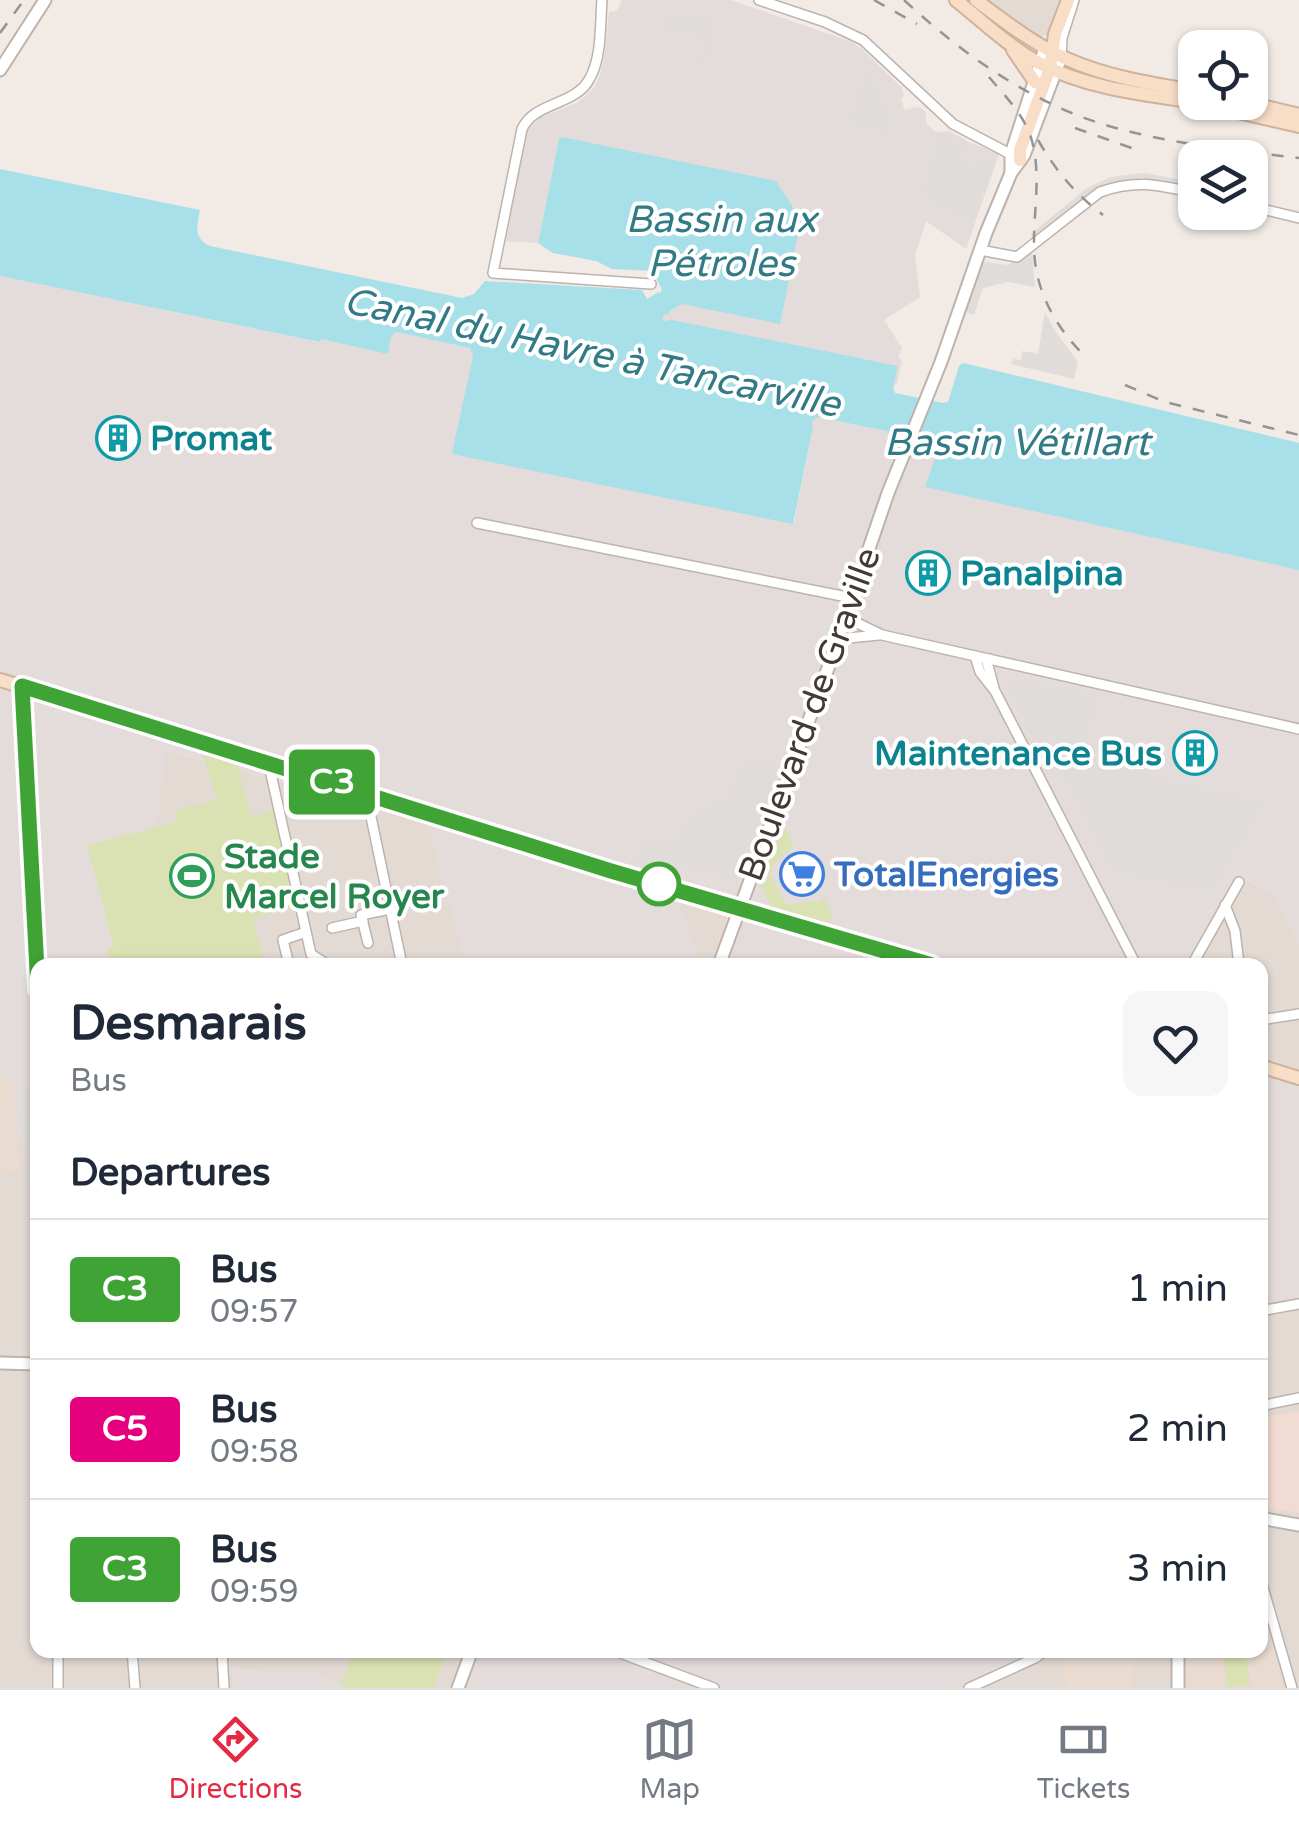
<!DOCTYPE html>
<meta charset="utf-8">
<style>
:root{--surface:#fff;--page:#f6f6f7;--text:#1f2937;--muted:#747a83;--line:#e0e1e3;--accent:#e42943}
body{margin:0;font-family:"Varela Round",sans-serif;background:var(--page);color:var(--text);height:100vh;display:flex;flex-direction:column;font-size:38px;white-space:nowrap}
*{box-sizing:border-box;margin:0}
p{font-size:32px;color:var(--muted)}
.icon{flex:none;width:55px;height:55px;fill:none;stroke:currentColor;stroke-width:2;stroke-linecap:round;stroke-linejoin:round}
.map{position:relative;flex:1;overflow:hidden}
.sheet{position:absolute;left:30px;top:958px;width:1238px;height:700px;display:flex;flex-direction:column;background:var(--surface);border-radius:20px;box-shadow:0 2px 8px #0004}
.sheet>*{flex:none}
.badge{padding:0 20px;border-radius:8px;font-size:35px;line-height:65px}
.fabs{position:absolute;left:1178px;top:30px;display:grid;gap:20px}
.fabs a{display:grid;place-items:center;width:90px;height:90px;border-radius:20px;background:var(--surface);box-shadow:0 2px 8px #0004;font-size:50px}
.map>.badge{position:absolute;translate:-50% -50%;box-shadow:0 0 0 5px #fff}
h2{padding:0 40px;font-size:38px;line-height:90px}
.round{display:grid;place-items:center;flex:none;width:105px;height:105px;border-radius:20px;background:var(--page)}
.headline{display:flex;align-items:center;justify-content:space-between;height:170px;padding:0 40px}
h1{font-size:48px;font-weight:800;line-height:75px}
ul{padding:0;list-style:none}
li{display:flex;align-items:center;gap:30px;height:140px;padding:0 40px;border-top:2px solid var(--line)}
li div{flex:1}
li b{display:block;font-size:38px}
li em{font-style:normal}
li .badge{min-width:110px;font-weight:700;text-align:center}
.menu{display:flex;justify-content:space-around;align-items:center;height:140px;border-top:2px solid var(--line);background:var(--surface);font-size:28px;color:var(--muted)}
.menu a{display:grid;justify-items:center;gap:5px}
.menu .current{color:var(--accent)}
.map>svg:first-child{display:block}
.residential{fill:#e4dad4}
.commercial{fill:#f1dbd2}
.industrial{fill:#e3dcda}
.education{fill:#e9dbd0}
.green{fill:#dae1b2}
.parking{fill:#dfdcda}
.water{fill:#a7e0e8}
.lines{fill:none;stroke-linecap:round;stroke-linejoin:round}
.minor-casing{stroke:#beb3ac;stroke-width:12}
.tertiary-casing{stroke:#beb3ac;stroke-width:15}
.secondary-casing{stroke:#cfb29b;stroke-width:16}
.minor{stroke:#fff;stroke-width:9}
.tertiary{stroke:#fff;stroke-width:11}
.secondary{stroke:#f9dec7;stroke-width:12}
.rail{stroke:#949494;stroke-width:2.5;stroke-dasharray:12 12;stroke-linecap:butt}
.line-casing{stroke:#fff;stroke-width:22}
.line{stroke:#3fa435;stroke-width:15}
.stop-dot{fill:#fff;stroke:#3fa435;stroke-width:5}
.labels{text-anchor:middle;stroke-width:8;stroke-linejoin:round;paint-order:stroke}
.culture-label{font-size:35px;font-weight:bold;fill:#0d838f;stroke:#fff;text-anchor:start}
.street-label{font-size:35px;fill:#433a35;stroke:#fff}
.leisure-label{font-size:35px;font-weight:bold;fill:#27864d;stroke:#fff;text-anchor:start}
.shop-label{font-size:35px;font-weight:bold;fill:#366cbe;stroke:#fff;text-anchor:start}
.water-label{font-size:38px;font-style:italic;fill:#327b86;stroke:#fff}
</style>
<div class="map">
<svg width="1299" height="1688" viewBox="0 0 1299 1688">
<rect width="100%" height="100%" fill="#f1eae5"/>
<g class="residential">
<polygon points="985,0 1059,0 1047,35 1036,38"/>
<polygon points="165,750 428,821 467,965 141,965"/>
<polygon points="1241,876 1273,894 1299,943 1299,1078 1260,1066 1260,965 1192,965"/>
<polygon points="676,895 740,923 727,957 729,965 700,965"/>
<polygon points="37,1125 38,1650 478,1650 465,1688 346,1688 232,1669 232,1688 0,1688 0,1148"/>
<polygon points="1299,1296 1299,1688 954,1688 1038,1650 1260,1650 1260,1303"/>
</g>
<polygon class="commercial" points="1299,1411 1299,1513 1260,1506 1260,1418"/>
<g class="industrial">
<polygon points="622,0 731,0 852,42 863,50 902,88 904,95 901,100 905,110 915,107 920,108 926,112 926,123 936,132 949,131 969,142 999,154 966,249 926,221 915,256 920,297 884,320 902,348 898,358 902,360 897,385 894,385 898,366 662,320 663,315 682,304 559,139 538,243 506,241 526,132 539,118 577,103 594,88 600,75 605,52 609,12 617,11"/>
<polygon points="0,276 319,342 320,339 388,353 391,337 396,332 468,347 472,350 473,356 452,452 456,455 794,523 813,427 812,420 818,417 940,442 941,447 926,487 1299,570 1299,943 1273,894 1242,876 1192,965 729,965 727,957 741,920 677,895 700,965 467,965 428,821 166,750 141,965 38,965 37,1125 0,1148"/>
<polygon points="1260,1066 1299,1078 1299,1296 1260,1303"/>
<polygon points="478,1650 1038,1650 954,1688 465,1688"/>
<polygon points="232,1669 317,1673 346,1688 232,1688"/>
</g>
<g class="education">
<polygon points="12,1076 20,1173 0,1174 0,1077"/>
<polygon points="1268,1628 1284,1688 1188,1688 1188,1650 1260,1650 1260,1630"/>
<polygon points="1061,1650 1132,1650 1134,1688 1067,1688 1058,1652"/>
</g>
<g class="green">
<polygon points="203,754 237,764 251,816 274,811 296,908 253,917 264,965 111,965 107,949 114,947 87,845 177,822 175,810 217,800"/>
<path d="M783,822l11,25 -19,15 -5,12 15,29c12,3 22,-3 34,-1l5,-4 8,16 -3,9 -58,-17 -10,-22z"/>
<polygon points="353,1650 447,1650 433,1688 346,1688 341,1686"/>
<polygon points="1222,1650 1245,1650 1250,1684 1228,1688"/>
</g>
<g class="parking">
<polygon points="671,13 694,15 710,20 714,23 706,63 699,66 704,37 683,34 680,29 663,28 665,17"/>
<polygon points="867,69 891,119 887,135 850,123"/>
<polygon points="941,133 965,142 961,164 978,169 981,156 990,159 988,164 993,167 971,224 921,192"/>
<polygon points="1144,173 1189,181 1187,186 1143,178 1118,182 1077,203 1032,239 1031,234 1087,188 1111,177"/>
<polygon points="1032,253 1035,287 1008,282 983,288 974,315 964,311 980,261 1007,265"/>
<polygon points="1045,312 1055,331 1078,362 1074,379 1011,364 1013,359 1021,360 1022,351 1038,354"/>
<polygon points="1012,678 1098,697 1087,743 1082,742 1075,744 1033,735 1008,686"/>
<polygon points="750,758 780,765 775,774 740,873 724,885 721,875 703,869 701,873 666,862 651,868 632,863 645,840 653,838 661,842 680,837 685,828 682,821 694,817 693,812 724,800 743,762"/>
<polygon points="1083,759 1160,778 1265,803 1210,892 1113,871 1061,773"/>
<polygon points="31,1086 35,1140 20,1141 15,1087"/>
</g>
<path class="water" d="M562,137l214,44 25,39 -21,104 -98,-20 -12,7 -1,3 -6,1v6l9,-1 226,46 -5,23 2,4 48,10 5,-1 11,-36 4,-3 336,80v127l-374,-83 13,-37 3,-3 -1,-5 -122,-25 -6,4 1,6 -20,97 -337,-69 -4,-3 21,-96 -3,-8 -74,-16 -5,5 -3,17 -67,-15 -1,3 -320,-66v-107l200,41c-3,16 -7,28 10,36l252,52 12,-4 11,-13 157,9 5,9 12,-7 1,2 2,-5 -10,-18 -40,-2 -16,-8 -43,-8 -15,-10 21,-104z"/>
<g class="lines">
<g class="minor-casing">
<g id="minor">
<path d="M602,0c-2,25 0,56 -12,78 -14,28 -55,23 -68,51l-29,144 158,11"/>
<polyline points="759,0 825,22 863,40 953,124 1014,156"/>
<polyline points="1061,57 1062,38 1074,0"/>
<polyline points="1250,206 1299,218"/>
<path d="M980,250l37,7 83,-65c36,-13 59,-7 95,1"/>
<polyline points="477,523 852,598"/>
<polyline points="845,617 882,635 1299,729"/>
<polyline points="837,639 879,635"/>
<polyline points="975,656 980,672 995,691 1136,965"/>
<polyline points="989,659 987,662 994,688"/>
<polyline points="22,686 38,989"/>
<polyline points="272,763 271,774 311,954 328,965"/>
<polyline points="366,793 402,965"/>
<polyline points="1225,905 1235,931 1239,965"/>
<polyline points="332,928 363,921"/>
<polyline points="368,943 361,915 390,909"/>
<polyline points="289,965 283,940 306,932"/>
<polyline points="1192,965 1239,882"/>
<polyline points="1260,1020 1299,1014"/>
<polyline points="1260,1311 1299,1304"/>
<polyline points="1260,1406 1299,1398"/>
<polyline points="1260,1563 1262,1584 1292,1688"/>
<polyline points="132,1650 135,1688"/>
<polyline points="222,1650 224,1688"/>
<polyline points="612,1650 714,1688"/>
<polyline points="58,1688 58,1650"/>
<polyline points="969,1688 1035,1658 1046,1650"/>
</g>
</g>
<g class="tertiary-casing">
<g id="tertiary">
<polyline points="0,70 45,0"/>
<polyline points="1011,173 1011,154 1045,48"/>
<polyline points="719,965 831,660 888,493 941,362 986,233 1011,173 1024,155 1061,57"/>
<polyline points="0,1363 38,1364"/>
<polyline points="1260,1518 1299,1525"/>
<polyline points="1178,1650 1178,1688"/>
<polyline points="458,1688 472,1650"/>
</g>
</g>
<g class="secondary-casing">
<g id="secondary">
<path d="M956,0c26,21 51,45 81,62 48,26 104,32 158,40"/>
<path d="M976,0c28,21 59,45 91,59 40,18 86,25 128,32"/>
<polyline points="1013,50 1035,82"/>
<polyline points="1195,102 1299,126"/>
<polyline points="1245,102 1299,115"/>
<polyline points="1020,160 1020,150 1050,68 1055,34 1068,0"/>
<polyline points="0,680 272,763 611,871 932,965"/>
<polyline points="1260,1066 1299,1078"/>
</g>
</g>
<use href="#minor" class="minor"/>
<use href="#tertiary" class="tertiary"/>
<use href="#secondary" class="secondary"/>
<g class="rail">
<polyline points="874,0 917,24"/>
<path d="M904,0c55,51 120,98 192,122 65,21 136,28 203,36"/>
<polyline points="0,33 24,0"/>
<path d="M989,77c16,19 37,40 43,64 9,35 2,66 2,101 -1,46 21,86 54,117"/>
<polyline points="1075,128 1140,151"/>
<path d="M1038,140c18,31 37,54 65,75"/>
<polyline points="1125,385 1165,402 1299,435"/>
</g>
</g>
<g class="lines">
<g class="line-casing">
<polyline id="line" points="38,989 22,686 611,871 932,965"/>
</g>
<use href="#line" class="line"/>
</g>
<defs>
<g id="building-ring" transform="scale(2.25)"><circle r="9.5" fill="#fff" stroke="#0f9aa8" stroke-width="1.5"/><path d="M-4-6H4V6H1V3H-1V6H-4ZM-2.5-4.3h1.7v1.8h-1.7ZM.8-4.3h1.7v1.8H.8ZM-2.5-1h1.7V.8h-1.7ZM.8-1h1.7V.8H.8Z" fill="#0f9aa8"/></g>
<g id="supermarket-ring" transform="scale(2.25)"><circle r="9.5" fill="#fff" stroke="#3f7fe0" stroke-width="1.5"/><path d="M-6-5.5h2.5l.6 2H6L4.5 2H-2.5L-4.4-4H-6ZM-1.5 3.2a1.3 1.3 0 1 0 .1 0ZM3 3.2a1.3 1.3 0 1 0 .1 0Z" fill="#3f7fe0"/></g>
<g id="stadium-ring" transform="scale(2.25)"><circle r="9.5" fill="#fff" stroke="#2e9e5b" stroke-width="1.5"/><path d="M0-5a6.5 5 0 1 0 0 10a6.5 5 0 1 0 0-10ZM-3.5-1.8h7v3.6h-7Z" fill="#2e9e5b"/></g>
</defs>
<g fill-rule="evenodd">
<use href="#building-ring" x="118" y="438"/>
<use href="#building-ring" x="928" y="573"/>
<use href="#building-ring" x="1195" y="753"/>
<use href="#supermarket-ring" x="802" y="874"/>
<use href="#stadium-ring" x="192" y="876"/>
</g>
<circle class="stop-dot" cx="659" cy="884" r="20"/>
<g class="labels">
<g class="culture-label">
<text x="150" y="450">Promat</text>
<text x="960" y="585">Panalpina</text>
<text x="1162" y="765" text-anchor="end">Maintenance Bus</text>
</g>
<g class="street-label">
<text transform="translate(809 714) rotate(-70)" y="12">Boulevard de Graville</text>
</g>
<g class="leisure-label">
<text x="224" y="868">Stade<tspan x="224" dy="40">Marcel Royer</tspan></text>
</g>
<g class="shop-label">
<text x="834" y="886">TotalEnergies</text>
</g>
<g class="water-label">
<text x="721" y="232">Bassin aux<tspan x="721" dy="44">Pétroles</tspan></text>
<text transform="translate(592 352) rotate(12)" y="13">Canal du Havre à Tancarville</text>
<text x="1017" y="455">Bassin Vétillart</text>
</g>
</g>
</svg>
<div class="fabs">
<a><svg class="icon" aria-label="locate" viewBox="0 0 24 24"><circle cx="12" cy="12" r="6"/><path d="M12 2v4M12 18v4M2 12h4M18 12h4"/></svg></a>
<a><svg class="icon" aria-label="layers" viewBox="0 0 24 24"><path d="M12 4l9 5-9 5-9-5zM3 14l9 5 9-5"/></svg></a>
</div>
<b class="badge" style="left:332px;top:782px;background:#3fa435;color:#fff">C3</b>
<section class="sheet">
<div class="headline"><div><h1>Desmarais</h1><p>Bus</p></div><a class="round"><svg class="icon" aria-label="heart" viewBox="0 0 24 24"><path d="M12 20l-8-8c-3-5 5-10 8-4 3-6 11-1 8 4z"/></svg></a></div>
<h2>Departures</h2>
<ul>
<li><span class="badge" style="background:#3fa435;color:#fff">C3</span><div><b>Bus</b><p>09:57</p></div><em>1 min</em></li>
<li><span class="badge" style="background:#e5007d;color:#fff">C5</span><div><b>Bus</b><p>09:58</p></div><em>2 min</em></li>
<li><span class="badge" style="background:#3fa435;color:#fff">C3</span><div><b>Bus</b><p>09:59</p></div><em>3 min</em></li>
</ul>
</section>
</div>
<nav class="menu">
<a class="current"><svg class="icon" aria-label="directions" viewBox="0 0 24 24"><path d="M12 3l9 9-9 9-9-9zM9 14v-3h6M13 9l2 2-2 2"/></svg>Directions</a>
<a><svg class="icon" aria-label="map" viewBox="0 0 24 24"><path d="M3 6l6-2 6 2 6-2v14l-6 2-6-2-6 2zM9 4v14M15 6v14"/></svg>Map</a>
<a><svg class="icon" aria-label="tickets" viewBox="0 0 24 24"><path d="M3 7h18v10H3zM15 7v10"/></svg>Tickets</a>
</nav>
